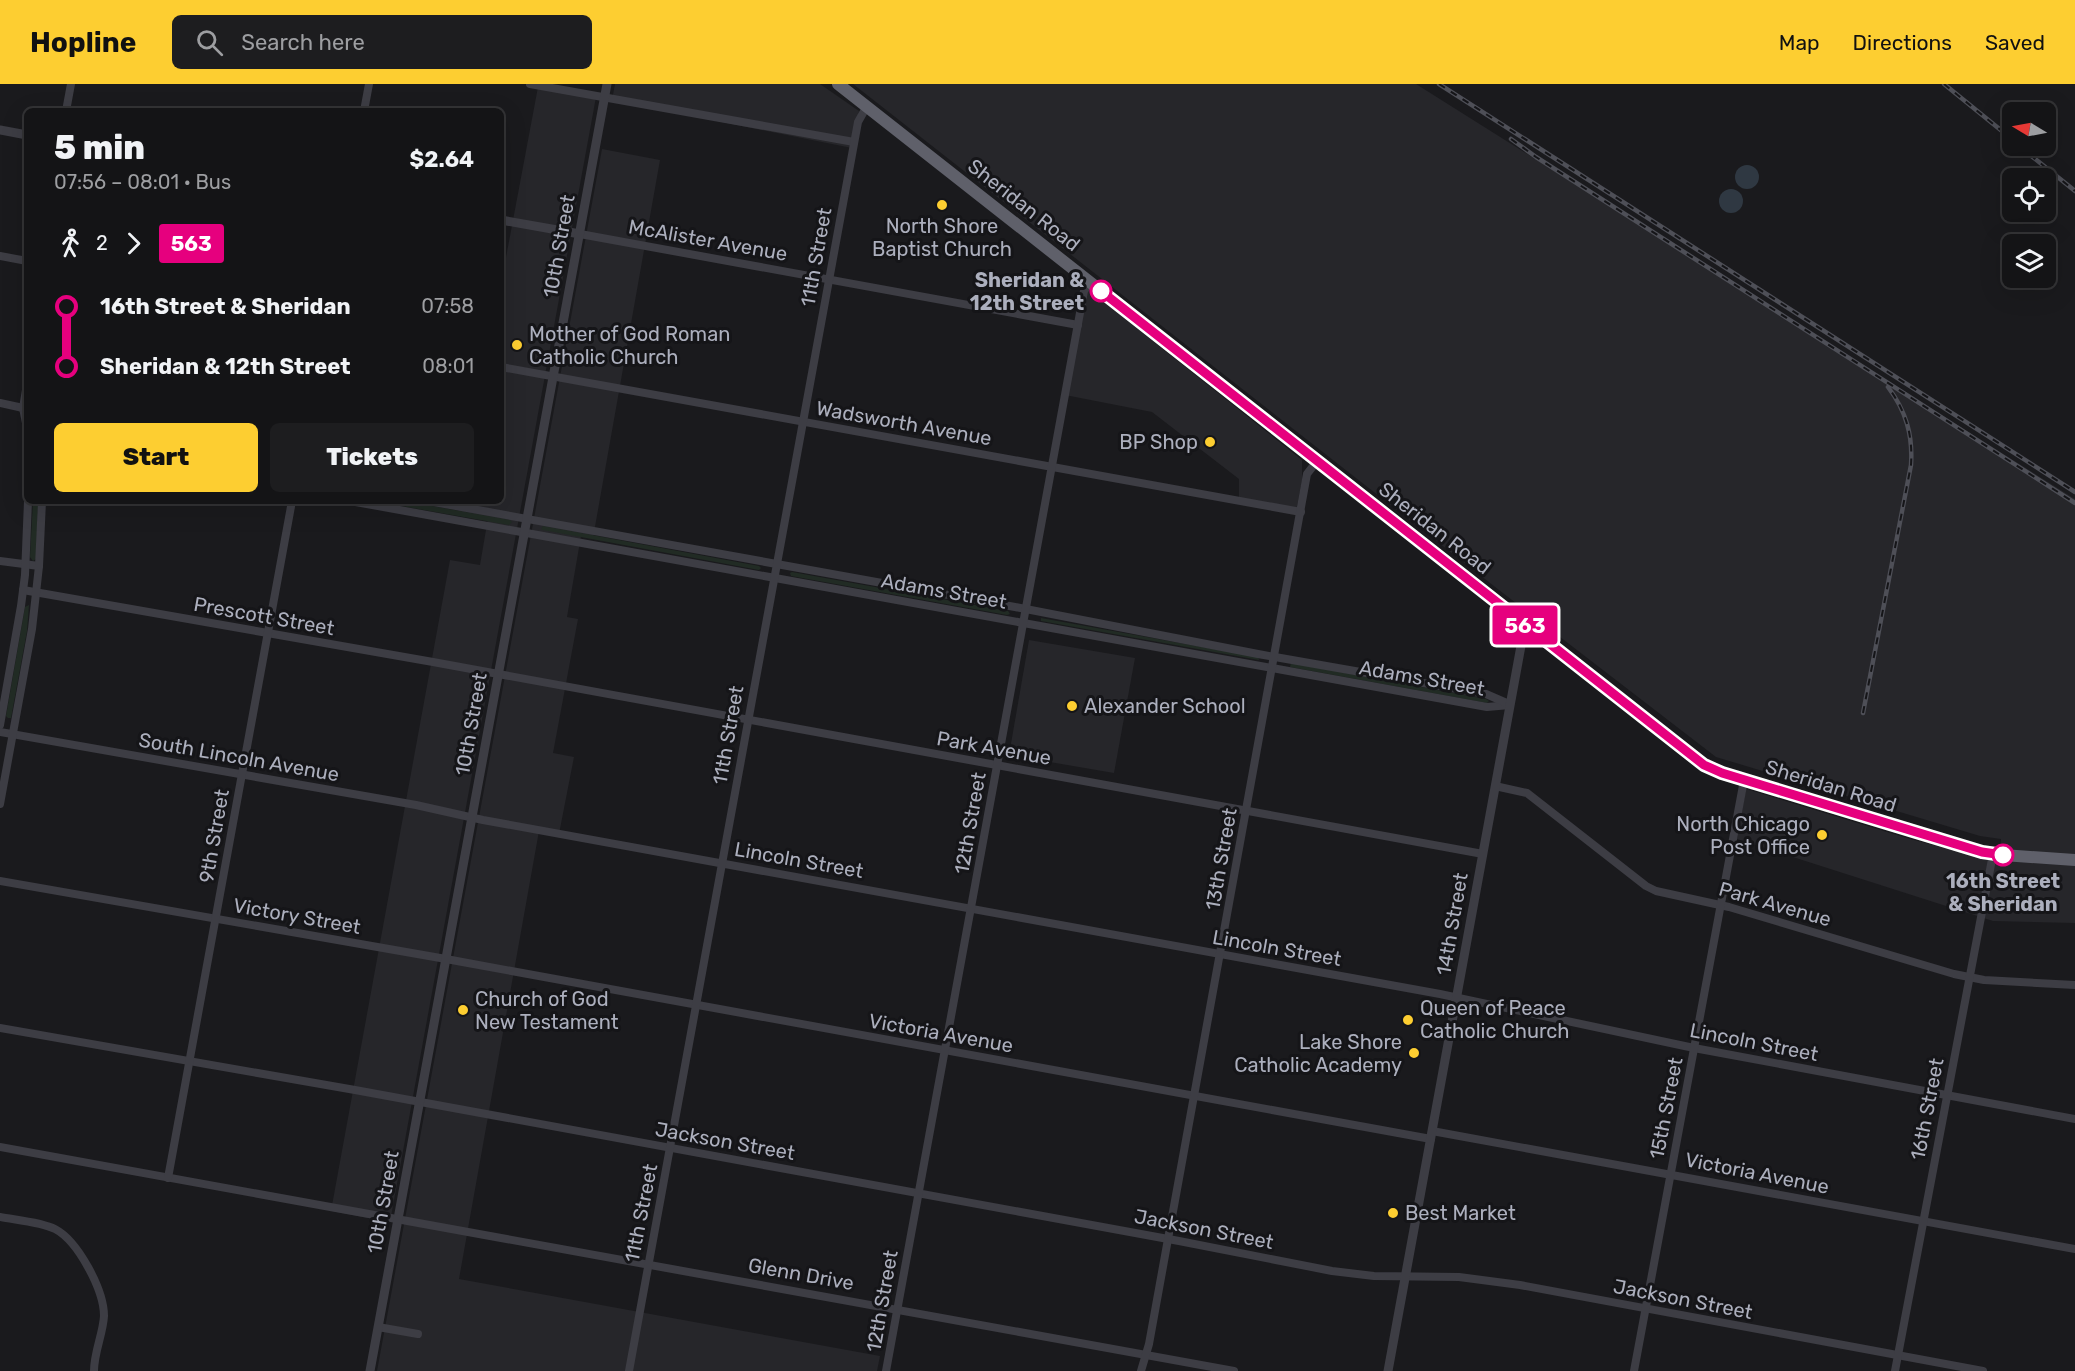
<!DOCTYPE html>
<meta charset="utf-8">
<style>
:root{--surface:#141416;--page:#1d1d1f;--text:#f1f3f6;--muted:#9d9ea1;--line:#333335;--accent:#fdce31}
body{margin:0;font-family:Rubik,sans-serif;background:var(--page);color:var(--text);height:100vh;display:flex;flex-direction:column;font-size:22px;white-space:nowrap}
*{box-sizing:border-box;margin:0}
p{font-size:20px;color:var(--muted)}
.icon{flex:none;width:33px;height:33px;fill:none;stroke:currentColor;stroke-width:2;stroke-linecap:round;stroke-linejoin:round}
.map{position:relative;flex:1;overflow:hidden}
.sheet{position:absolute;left:24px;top:24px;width:480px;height:396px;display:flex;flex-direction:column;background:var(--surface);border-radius:9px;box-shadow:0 6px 24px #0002,0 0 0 2px var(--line)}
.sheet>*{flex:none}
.badge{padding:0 12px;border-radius:4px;font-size:21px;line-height:39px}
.needle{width:39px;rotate:280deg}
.tools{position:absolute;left:2002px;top:18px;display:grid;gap:12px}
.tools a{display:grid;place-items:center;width:54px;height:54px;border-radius:9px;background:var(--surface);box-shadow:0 6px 24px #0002,0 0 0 2px var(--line);font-size:30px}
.map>.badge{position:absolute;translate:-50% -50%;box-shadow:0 0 0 3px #fff}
.legs{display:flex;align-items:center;gap:9px;height:66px;padding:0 30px;font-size:20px}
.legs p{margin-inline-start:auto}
.head{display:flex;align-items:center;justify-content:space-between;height:102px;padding:0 30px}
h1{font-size:33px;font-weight:800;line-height:45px}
.cta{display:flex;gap:12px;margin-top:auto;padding:12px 30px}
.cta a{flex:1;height:69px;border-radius:9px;background:var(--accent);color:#111;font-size:24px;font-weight:800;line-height:69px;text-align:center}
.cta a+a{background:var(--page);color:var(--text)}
ul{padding:0 30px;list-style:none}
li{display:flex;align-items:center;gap:21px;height:60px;font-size:22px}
li i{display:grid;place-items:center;width:9px;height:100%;margin:0 8px;background:currentColor}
li i::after{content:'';width:15px;height:15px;margin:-8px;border:4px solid;border-radius:50%;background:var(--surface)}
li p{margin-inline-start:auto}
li:first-child i{background:linear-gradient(#0000 50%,currentColor 0)}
li:last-child i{background:linear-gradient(currentColor 50%,#0000 0)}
header{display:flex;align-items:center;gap:36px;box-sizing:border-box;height:84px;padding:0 30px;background:var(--accent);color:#111}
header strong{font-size:28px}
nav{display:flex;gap:33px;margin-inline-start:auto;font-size:21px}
.search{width:420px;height:54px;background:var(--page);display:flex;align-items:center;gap:15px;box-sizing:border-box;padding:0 21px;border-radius:9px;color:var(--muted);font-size:22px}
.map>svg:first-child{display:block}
.built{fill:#26262a}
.green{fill:#212b24}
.water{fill:#2f3842}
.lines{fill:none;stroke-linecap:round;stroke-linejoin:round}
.minor{stroke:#3d3d44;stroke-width:8}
.tertiary{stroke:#3d3d44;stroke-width:9}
.trunk{stroke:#5f606a;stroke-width:12}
.rail-casing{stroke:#4e4f57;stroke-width:4.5}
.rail{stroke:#151518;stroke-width:2;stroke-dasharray:7;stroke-linecap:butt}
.line-1-casing{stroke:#fff;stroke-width:14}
.line-1{stroke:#e6007e;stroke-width:9}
.poi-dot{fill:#fdce31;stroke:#151518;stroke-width:2}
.stop-1-dot{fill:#fff;stroke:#e6007e;stroke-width:3}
.labels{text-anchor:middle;stroke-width:6;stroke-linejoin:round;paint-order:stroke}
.street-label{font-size:20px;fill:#acafbd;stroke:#151518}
.poi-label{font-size:20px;fill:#acafbd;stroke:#151518;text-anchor:start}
.stop-label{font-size:20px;font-weight:bold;fill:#acafbd;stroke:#151518;text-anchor:end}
</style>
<header>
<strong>Hopline</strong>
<div class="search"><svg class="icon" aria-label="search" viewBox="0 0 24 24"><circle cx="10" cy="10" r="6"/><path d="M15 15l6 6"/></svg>Search here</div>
<nav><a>Map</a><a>Directions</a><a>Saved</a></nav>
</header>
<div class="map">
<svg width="2075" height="1287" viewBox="0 0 2075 1287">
<rect width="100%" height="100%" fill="#1a1a1d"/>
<g class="built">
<polygon points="615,0 820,0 859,27 852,64 612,16"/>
<polygon points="853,0 1416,0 2075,415 2075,839 1993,837 1737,755 1746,705 1910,755 1999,778 2001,755 1980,752 1716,673 1499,506"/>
<polygon points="538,3 596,13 390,1138 331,1127 450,476 480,481 488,434 458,429 460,417 501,417 501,200"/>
<polygon points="602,65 660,76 593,454 581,452 567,533 578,535 553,669 574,673 559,750 539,747 459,1195 880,1272 877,1287 377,1287"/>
<polygon points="1085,203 1302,376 1302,396 1296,428 1239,415 1239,395 1152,328 1065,311"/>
<polygon points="1029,556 1135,574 1114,689 1009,671"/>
</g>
<g class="green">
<polygon points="33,417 38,417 36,475 33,477 30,473"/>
<polygon points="373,417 405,417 510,436 512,438 509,441"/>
<polygon points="543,442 759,482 761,484 759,486 543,446 541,445"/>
<polygon points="792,488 1008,527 1010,530 1007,531 791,492 790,489"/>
<polygon points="29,521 27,547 11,634 8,634 6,632 25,523"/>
<polygon points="1041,534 1258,573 1259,576 1041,537"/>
<polygon points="1291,579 1486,615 1489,617 1487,619 1290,583"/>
</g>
<g class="water">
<circle cx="1747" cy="93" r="12"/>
<circle cx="1731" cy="117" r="12"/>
</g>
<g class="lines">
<g class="minor">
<polyline points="530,0 854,58"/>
<polyline points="66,27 71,0"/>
<polyline points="364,27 369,0"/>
<polyline points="580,150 1078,241"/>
<polyline points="0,172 27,177"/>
<polyline points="501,283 1301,428"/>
<polyline points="27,300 23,324 27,344"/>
<polyline points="0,319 23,324"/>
<polyline points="350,417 1487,623 1510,621"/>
<polyline points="428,417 1015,523 1258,570 1486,610 1509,620"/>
<polyline points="0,477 39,482"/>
<polyline points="23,506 433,578 1483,770"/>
<polyline points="0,641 21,522 25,491 28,417"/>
<polyline points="0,648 416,721 483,736 1440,910 1694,964 2075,1035"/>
<polyline points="1495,702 1527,709 1646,802 1656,807 1729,823 1954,890 1984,896 2075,901"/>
<polyline points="0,720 32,545 39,482 42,417"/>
<polyline points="0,797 446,875 1431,1055"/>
<polyline points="0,944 355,1006 1179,1157 1332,1187 1374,1192 1459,1193 1520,1201 1983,1287"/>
<polyline points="1432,1047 2075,1165"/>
<polyline points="0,1063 1234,1287"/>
<polyline points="168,1094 292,417"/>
<path d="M0,1133c16,3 41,5 55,12 23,12 49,61 49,87 -1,18 -10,36 -10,55"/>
<polyline points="378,1243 418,1250"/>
<polyline points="629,1287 858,38 867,22"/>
<polyline points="886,1287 1084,207 1090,198"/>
<polyline points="1141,1287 1149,1260 1168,1155 1307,390 1317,377"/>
<polyline points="1634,1287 1744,696"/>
<polyline points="1895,1287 1993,770"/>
</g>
<g class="tertiary">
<polyline points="0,46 27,51"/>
<polyline points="501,136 580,150"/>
<polyline points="370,1287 607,0"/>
<polyline points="1388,1287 1525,540"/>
</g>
<polyline class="trunk" points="838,0 1704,681 1722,689 1982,768 2003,771 2075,776"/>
<g class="rail-casing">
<g id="rail">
<polyline points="1439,0 2075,408"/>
<polyline points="1944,0 2013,56"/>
<polyline points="1511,55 1536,73 2075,419"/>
<polyline points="2019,62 2075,107"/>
<path d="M1863,629l48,-248c2,-30 -5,-54 -23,-78"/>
</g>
</g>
<use href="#rail" class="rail"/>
</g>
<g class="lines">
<g class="line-1-casing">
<polyline id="line-1" points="1101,207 1704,681 1722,689 1982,768 2003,771"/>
</g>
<use href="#line-1" class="line-1"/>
</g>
<g class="poi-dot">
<circle cx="942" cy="121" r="6"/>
<circle cx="517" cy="261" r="6"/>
<circle cx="1210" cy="358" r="6"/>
<circle cx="1072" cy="622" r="6"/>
<circle cx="1822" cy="751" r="6"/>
<circle cx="463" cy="926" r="6"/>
<circle cx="1408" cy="936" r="6"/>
<circle cx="1414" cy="969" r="6"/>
<circle cx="1393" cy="1129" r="6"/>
</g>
<g class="stop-1-dot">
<circle cx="1101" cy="207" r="10"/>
<circle cx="2003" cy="771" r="10"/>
</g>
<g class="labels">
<g class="street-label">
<text transform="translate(1024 121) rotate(38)" y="7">Sheridan Road</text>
<text transform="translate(708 156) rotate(10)" y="7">McAlister Avenue</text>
<text transform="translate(559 162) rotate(-80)" y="7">10th Street</text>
<text transform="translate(816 173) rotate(-80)" y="7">11th Street</text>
<text transform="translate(904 339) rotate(10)" y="7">Wadsworth Avenue</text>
<text transform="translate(1435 444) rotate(38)" y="7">Sheridan Road</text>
<text transform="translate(944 507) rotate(10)" y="7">Adams Street</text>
<text transform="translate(264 532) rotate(10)" y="7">Prescott Street</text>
<text transform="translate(1422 594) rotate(10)" y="7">Adams Street</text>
<text transform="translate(471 640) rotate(-80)" y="7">10th Street</text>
<text transform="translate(728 651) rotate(-80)" y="7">11th Street</text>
<text transform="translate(994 664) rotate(10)" y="7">Park Avenue</text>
<text transform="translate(239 673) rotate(10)" y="7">South Lincoln Avenue</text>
<text transform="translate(1831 702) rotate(17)" y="7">Sheridan Road</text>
<text transform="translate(970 739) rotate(-80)" y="7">12th Street</text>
<text transform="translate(214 752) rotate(-80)" y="7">9th Street</text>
<text transform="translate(1221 775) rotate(-80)" y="7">13th Street</text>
<text transform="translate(799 776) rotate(10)" y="7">Lincoln Street</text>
<text transform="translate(1775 820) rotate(16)" y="7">Park Avenue</text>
<text transform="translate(297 832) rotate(10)" y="7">Victory Street</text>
<text transform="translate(1452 840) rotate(-80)" y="7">14th Street</text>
<text transform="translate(1277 864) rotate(10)" y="7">Lincoln Street</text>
<text transform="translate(941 949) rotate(10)" y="7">Victoria Avenue</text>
<text transform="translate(1754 958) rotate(11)" y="7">Lincoln Street</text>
<text transform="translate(1666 1024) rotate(-79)" y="7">15th Street</text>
<text transform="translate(1927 1025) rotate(-79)" y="7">16th Street</text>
<text transform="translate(725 1057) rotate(10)" y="7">Jackson Street</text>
<text transform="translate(1757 1089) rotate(11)" y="7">Victoria Avenue</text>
<text transform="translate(383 1118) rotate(-80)" y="7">10th Street</text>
<text transform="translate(641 1129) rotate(-79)" y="7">11th Street</text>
<text transform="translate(1204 1145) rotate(11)" y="7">Jackson Street</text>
<text transform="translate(801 1190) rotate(10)" y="7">Glenn Drive</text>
<text transform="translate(1683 1215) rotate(11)" y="7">Jackson Street</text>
<text transform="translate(882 1217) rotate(-80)" y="7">12th Street</text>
</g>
<g class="poi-label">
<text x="942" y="149" text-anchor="middle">North Shore<tspan x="942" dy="23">Baptist Church</tspan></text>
<text x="529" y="257">Mother of God Roman<tspan x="529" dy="23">Catholic Church</tspan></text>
<text x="1198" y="365" text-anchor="end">BP Shop</text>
<text x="1084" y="629">Alexander School</text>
<text x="1810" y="747" text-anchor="end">North Chicago<tspan x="1810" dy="23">Post Office</tspan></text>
<text x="475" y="922">Church of God<tspan x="475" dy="23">New Testament</tspan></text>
<text x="1420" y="931">Queen of Peace<tspan x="1420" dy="23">Catholic Church</tspan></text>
<text x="1402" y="965" text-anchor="end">Lake Shore<tspan x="1402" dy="23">Catholic Academy</tspan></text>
<text x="1405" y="1136">Best Market</text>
</g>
<g class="stop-label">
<text x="1084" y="203">Sheridan &amp;<tspan x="1084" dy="23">12th Street</tspan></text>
<text x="2003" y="804" text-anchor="middle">16th Street<tspan x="2003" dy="23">&amp; Sheridan</tspan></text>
</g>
</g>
</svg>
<div class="tools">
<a><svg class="needle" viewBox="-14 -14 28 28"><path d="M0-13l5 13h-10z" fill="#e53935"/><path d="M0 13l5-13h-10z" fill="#9d9ea1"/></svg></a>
<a><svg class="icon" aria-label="locate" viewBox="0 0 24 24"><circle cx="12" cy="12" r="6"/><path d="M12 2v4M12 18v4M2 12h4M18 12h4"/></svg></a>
<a><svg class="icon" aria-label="layers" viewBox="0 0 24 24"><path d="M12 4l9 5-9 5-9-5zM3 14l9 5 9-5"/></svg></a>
</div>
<b class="badge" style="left:1525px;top:541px;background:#e6007e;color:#fff">563</b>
<section class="sheet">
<div class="head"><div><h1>5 min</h1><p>07:56 – 08:01 · Bus</p></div><b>$2.64</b></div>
<div class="legs"><svg class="icon" aria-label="walk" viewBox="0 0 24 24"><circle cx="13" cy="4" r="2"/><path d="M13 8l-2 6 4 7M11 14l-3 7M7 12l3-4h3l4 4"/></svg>2<svg class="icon" aria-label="forward" viewBox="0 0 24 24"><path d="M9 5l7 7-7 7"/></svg><b class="badge" style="background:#e6007e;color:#fff">563</b></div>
<ul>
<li><i style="color:#e6007e"></i><b>16th Street &amp; Sheridan</b><p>07:58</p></li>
<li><i style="color:#e6007e"></i><b>Sheridan &amp; 12th Street</b><p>08:01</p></li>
</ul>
<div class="cta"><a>Start</a><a>Tickets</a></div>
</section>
</div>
